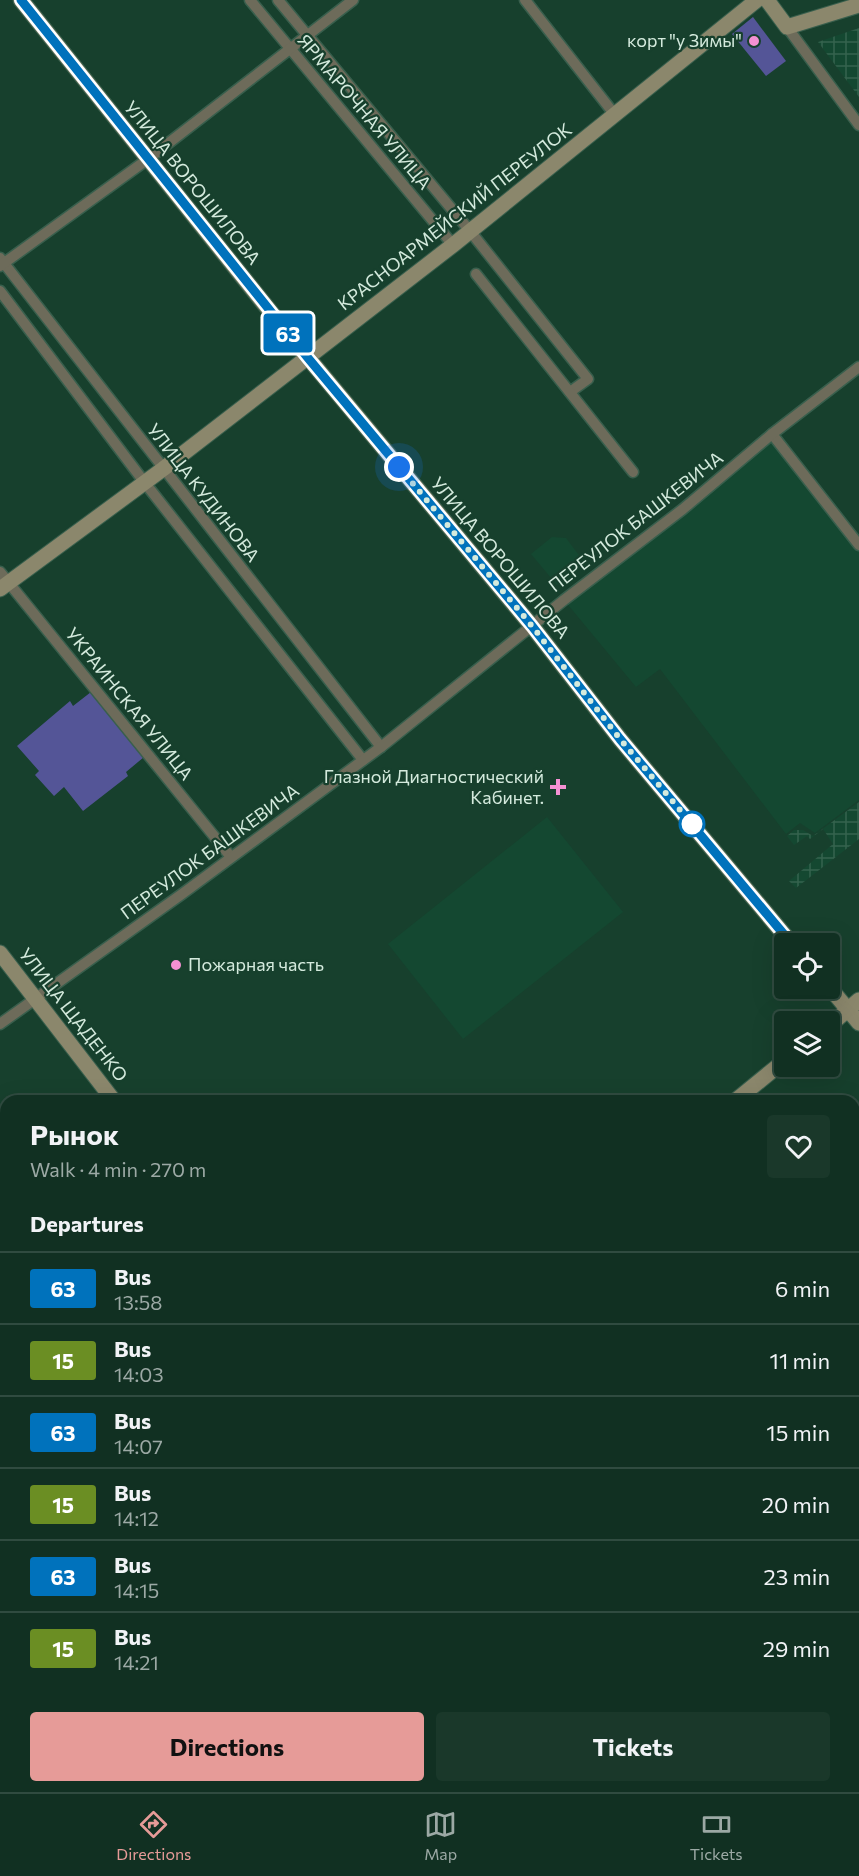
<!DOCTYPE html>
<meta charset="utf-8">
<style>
:root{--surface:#113022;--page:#1a382a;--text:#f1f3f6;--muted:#9ca9a5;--line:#304b40;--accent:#e69b98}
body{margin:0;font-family:Commissioner,sans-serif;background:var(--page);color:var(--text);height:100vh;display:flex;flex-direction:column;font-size:22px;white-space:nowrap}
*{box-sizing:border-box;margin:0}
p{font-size:20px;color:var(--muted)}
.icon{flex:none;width:33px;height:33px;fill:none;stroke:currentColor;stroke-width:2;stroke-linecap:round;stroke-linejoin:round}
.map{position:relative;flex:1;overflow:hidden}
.details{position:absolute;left:0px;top:1095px;width:860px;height:698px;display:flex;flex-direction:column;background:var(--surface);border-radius:18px 18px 0 0;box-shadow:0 6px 24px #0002,0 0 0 2px var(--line)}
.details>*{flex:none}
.badge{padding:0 12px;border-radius:4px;font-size:21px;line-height:39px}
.buttons{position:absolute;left:774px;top:933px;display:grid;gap:12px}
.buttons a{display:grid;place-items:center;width:66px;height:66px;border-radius:6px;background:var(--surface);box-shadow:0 6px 24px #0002,0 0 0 2px var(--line);font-size:30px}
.you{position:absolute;width:30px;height:30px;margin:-15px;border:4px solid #fff;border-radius:50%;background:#1a73e8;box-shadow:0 0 0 9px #1a73e833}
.map>.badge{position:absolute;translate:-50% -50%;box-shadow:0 0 0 3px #fff}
h2{padding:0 30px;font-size:22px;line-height:54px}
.round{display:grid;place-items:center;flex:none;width:63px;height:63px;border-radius:6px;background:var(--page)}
.summary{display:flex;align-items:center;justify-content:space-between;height:102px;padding:0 30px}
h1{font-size:28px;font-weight:700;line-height:45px}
.cta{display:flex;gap:12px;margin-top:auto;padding:12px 30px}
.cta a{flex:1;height:69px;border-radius:6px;background:var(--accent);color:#111;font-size:24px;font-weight:700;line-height:69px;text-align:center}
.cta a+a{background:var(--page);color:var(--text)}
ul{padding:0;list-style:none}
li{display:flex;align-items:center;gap:18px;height:72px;padding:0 30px;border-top:2px solid var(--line)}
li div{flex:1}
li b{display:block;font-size:22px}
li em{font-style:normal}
li .badge{min-width:66px;font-weight:700;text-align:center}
.dock{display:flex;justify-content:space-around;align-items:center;height:84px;border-top:2px solid var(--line);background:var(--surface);font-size:16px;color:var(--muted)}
.dock a{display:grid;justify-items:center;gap:3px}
.dock .selected{color:var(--accent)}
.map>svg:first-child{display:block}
.built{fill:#144831}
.industrial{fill:url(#industrial-grid)}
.green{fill:#545597}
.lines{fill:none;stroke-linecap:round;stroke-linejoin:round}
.street-casing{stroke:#395f4d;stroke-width:13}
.secondary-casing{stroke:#395f4d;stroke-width:17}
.street{stroke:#6d6b5a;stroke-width:10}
.secondary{stroke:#8b876c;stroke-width:15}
.line-casing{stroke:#fff;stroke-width:14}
.line{stroke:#0072bc;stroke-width:9}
.walk{stroke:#d4eadd;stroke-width:6;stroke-dasharray:0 10.8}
.poi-dot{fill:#f491d3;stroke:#17402d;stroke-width:2}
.stop-dot{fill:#fff;stroke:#0072bc;stroke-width:3}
.labels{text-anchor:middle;stroke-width:4.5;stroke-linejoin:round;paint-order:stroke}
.poi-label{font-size:18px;fill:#d4eadd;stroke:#17402d;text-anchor:end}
.street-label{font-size:18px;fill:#d4eadd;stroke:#17402d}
</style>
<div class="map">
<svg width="859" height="1792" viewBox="0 0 859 1792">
<defs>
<pattern id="industrial-grid" width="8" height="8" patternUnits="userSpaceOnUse" patternTransform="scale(1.5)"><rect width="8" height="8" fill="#144831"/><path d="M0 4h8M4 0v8" fill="none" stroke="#35634e"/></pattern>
</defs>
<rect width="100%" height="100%" fill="#17402d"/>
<g class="built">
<polygon points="772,434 859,545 859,800 815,833 800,823 786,834 660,669 636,687 564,600"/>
<polygon points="552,537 566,538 584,562 557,585 531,554"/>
<polygon points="547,817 623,912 463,1039 388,944"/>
<polygon points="854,1162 859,1168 859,1305 854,1310"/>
</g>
<g class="industrial">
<polygon points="859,28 859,97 818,42"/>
<polygon points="859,802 859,839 796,888 789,881 833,844 823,829 810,839 807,836 794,845 787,836 794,830 803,830 813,836"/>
<polygon points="0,1504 6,1512 6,1551 4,1549 2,1550 0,1548"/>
</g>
<g class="green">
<polygon points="753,17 786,61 766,76 732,34"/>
<polygon points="91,692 144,757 126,772 128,776 83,811 64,787 54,796 35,775 39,771 17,746 70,701 73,706"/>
<polygon points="859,1613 859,1792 756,1792 763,1787 854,1786 854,1618"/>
</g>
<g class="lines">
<g class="street-casing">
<g id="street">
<polyline points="250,0 453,245"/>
<polyline points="278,0 470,231 588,379 570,392"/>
<polyline points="525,0 615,115"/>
<polyline points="787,27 859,125"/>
<polyline points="0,258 381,747"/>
<polyline points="0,266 148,159 353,0"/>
<polyline points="476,274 633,472"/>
<polyline points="0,291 145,483 363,760"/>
<polyline points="772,434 859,545"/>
<polyline points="0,572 231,857"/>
<polyline points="0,1024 182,894 381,747 564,600 683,509 772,434 859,367"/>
<polyline points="0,1276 6,1284"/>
<polyline points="854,1579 859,1575"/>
<polyline points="0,1726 6,1734"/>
<polyline points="47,1786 51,1792"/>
<polyline points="394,1786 395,1788"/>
<polyline points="663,1786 667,1792"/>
<polyline points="595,1792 602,1786"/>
</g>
</g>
<g class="secondary-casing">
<g id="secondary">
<polyline points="21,0 294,341 532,626 620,739 792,944"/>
<polyline points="767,0 787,27 859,5"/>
<polyline points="0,589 163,469 453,245 757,0"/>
<polyline points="0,953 114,1101"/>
<polyline points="830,988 859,1023"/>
<polyline points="830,1025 859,1000"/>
<polyline points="735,1101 784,1061"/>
<polyline points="854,1551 859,1547"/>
<polyline points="854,1609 859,1605"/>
<polyline points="0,1692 6,1687"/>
<polyline points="554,1792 561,1786"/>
<polyline points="624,1792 631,1786"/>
</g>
</g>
<use href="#street" class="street"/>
<use href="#secondary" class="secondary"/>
</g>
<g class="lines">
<g class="line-casing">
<polyline id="line" points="21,0 308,358 532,626 620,739 792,944"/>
</g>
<use href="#line" class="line"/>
<polyline class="walk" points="399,467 532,626 620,739 692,824"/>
</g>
<g class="poi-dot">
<circle cx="754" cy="41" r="6"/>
<path d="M555 778h6v6h6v6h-6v6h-6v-6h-6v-6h6z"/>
<circle cx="176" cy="965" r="6"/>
</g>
<circle class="stop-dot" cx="692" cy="824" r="12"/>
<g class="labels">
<g class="poi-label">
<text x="742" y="47">корт "у Зимы"</text>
<text x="544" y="783">Глазной Диагностический<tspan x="544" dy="21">Кабинет.</tspan></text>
<text x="188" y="971" text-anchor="start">Пожарная часть</text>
</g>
<g class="street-label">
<text transform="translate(364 112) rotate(50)" y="6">ЯРМАРОЧНАЯ УЛИЦА</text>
<text transform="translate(192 183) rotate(51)" y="6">УЛИЦА ВОРОШИЛОВА</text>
<text transform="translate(455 217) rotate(-38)" y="6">КРАСНОАРМЕЙСКИЙ ПЕРЕУЛОК</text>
<text transform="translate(203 493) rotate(52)" y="6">УЛИЦА КУДИНОВА</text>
<text transform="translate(636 522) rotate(-38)" y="6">ПЕРЕУЛОК БАШКЕВИЧА</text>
<text transform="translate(500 558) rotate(50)" y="6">УЛИЦА ВОРОШИЛОВА</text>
<text transform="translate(129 704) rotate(51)" y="6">УКРАИНСКАЯ УЛИЦА</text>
<text transform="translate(210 852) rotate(-36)" y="6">ПЕРЕУЛОК БАШКЕВИЧА</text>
<text transform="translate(73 1015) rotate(52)" y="6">УЛИЦА ЩАДЕНКО</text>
</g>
</g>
</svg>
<div class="buttons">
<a><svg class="icon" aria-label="locate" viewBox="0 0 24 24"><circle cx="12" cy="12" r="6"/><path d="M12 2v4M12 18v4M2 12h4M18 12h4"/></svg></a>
<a><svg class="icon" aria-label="layers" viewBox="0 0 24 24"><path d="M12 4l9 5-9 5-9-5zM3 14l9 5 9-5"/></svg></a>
</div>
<div class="you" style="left:399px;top:467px"></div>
<b class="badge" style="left:288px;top:333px;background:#0072bc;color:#fff">63</b>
<section class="details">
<div class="summary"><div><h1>Рынок</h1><p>Walk · 4 min · 270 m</p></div><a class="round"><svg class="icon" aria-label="heart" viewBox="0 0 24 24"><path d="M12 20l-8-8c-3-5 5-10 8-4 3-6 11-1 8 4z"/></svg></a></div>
<h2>Departures</h2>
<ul>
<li><span class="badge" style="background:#0072bc;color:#fff">63</span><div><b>Bus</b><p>13:58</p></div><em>6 min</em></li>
<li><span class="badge" style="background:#6b8e23;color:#fff">15</span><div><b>Bus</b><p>14:03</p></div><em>11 min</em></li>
<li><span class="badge" style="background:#0072bc;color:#fff">63</span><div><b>Bus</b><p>14:07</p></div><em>15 min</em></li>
<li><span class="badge" style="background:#6b8e23;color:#fff">15</span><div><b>Bus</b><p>14:12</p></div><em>20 min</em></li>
<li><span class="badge" style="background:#0072bc;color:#fff">63</span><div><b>Bus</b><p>14:15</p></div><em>23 min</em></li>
<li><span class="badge" style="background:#6b8e23;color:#fff">15</span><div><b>Bus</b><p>14:21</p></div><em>29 min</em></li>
</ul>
<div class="cta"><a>Directions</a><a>Tickets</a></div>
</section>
</div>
<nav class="dock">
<a class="selected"><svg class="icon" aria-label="directions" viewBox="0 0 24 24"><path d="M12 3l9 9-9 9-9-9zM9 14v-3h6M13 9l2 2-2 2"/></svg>Directions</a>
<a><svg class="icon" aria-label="map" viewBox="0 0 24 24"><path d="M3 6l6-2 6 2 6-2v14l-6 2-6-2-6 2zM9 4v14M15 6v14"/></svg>Map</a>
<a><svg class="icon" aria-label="tickets" viewBox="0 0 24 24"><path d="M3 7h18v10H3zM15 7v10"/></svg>Tickets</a>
</nav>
